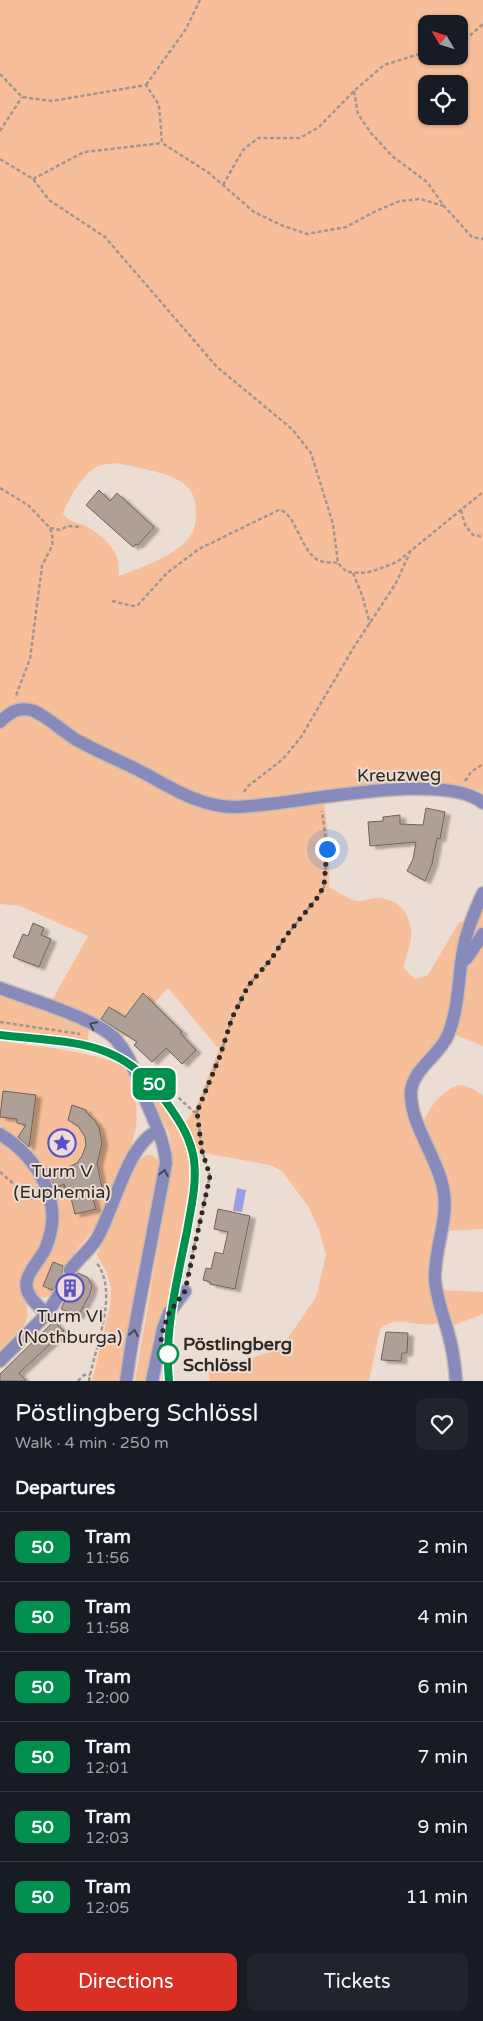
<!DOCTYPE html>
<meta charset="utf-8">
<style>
:root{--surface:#171b24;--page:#20242c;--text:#f1f3f6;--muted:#9ea1a6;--line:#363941;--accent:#d93025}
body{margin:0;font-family:"Varela Round",sans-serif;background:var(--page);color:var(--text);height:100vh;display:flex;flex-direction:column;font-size:19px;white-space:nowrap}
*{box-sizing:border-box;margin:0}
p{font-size:16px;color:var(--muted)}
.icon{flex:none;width:28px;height:28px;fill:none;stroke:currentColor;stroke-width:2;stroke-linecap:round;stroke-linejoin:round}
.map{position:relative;height:1381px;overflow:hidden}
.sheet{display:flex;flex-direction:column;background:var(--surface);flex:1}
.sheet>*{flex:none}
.badge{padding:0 10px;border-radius:8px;font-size:18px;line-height:32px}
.needle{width:32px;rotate:308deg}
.fabs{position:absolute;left:418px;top:15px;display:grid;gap:10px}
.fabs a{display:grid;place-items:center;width:50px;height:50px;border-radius:10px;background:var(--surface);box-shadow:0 1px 4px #0004;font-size:25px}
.you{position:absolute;width:25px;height:25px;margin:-12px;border:4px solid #fff;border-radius:50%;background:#1a73e8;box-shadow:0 0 0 8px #1a73e833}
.map>.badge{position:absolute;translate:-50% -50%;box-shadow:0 0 0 2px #fff}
h2{padding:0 15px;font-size:19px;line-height:45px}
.round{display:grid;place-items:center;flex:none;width:52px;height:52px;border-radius:10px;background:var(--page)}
.summary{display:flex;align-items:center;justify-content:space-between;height:85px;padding:0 15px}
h1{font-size:24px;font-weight:600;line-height:38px}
.button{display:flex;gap:10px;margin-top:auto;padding:10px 15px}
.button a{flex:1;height:58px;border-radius:10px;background:var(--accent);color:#fff;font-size:20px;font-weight:600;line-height:58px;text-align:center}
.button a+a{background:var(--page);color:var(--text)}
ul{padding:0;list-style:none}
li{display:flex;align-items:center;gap:15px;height:70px;padding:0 15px;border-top:1px solid var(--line)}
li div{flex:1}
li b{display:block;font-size:19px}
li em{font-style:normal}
li .badge{min-width:55px;font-weight:700;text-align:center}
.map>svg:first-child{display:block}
.green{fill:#f6be99;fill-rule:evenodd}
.water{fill:#9b9de5}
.building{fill:#aea097;stroke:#6f635b;filter:url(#shadow)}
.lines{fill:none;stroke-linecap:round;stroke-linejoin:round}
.minor-tunnel{stroke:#c6b9b1;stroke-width:12;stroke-dasharray:12 6;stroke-linecap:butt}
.minor-casing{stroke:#c6b9b1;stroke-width:15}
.path{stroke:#a1968f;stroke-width:2.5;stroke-dasharray:4 2.5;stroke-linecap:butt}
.minor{stroke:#888abc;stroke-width:12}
.tram{stroke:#968b85;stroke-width:1}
.oneway{stroke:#494652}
.line-casing{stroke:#fff;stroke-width:11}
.line{stroke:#008f4d;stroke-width:8}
.walk{stroke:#2e2925;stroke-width:5;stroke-dasharray:0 9}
.stop-dot{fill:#fff;stroke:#008f4d;stroke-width:2.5}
.labels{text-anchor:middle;stroke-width:4;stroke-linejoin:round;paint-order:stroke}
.street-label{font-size:18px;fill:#2e2925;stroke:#ecddd4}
.poi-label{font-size:18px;fill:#2e2925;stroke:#ecddd4}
.stop-label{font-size:18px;font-weight:bold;fill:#2e2925;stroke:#ecddd4;text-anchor:start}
</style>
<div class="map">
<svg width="483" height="1381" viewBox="0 0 483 1381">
<defs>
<filter id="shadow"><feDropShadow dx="5.5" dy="3" stdDeviation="1" flood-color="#0004"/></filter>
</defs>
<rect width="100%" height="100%" fill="#ecddd4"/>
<g class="green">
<path d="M0,0h483v794l-2,-3 -19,-5 -29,-3h-30l-164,20 -30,-3 -117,-56 -62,-39c-13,-3 -20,1 -30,10zM426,24h33v32h-33zM426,84h33v32h-33zM116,463c18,4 52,9 67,20 10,7 13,18 13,30 0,7 -1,16 -5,22 -11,19 -51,33 -72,41 -1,-5 0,-10 -1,-15 -3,-15 -22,-31 -35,-36 -8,-3 -15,-4 -20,-11 5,-15 22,-44 38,-49 4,-1 11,-1 15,-2z"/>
<path d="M30,715l159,86 135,1 6,48 -1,37c8,4 19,12 27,14 6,1 14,-3 20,-3 20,0 33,12 35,32 2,13 -6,25 -7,38l6,7 6,4 12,-4 31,-53h5l-4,14 -12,86 -19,30 -15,17 -8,17 -1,18 6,18 17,32 13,43 -8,100 5,26c-20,6 -40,-10 -58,6l-11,52h-159l-2,-10 6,-7 34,-5 22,-7 18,-14 28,-41 10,-42 -7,-25 -11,-24 -26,-35 -12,-6 -71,-13 -13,-30 9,-13 24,-60 -51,-61 -45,50 -72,-36 37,-66 -68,-30 -20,-2v-177l17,-11z"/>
<polygon points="483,903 483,1046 453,1034 468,946"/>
<polygon points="0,994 66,1018 89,1028 88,1041 0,1029"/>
<path d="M0,1041c42,6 85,9 124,25 23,51 12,72 -10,120 -6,13 -11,29 -19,41 -8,12 -19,22 -26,33 -7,13 -10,31 -24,38l-11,-4 -2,-16c17,-21 36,-50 23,-78 -4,-11 -12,-21 -17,-31 -11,-17 -21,-32 -38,-44z"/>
<path d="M139,1077c28,30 48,56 52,97l-20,123 -10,29 -12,55h-14l35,-205 2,-27 -4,-18z"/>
<path d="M462,1085l11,4 10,7v133l-37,2 -23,-109c7,-16 21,-35 39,-37z"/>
<path d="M0,1140l30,24 15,36 2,20 -2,17 -21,60c11,26 -6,37 -24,54z"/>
<polygon points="146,1155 152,1155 158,1159 159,1171 121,1381 92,1381 110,1306 111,1287 106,1271 97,1255 138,1161"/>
<polygon points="442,1290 483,1292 483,1314 452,1326"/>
</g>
<polygon class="water" points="237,1188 246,1190 242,1212 233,1211"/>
<g class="building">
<polygon points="99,490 110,501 117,493 154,527 138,545 136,544 133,547 86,505"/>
<polygon points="426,808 445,812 440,839 437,838 432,864 425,881 407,871 413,859 416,842 370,846 368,822 383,821 383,817 400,815 400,824 423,825"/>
<polygon points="33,923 44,928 41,935 51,939 39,967 13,957 23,934 28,936"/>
<polygon points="143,993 182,1032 180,1033 196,1050 182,1064 166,1048 152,1062 134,1045 137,1042 101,1019 109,1007 125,1017"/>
<polygon points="3,1091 36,1095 29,1147 18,1137 26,1125 17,1123 17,1119 0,1117"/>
<polygon points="72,1105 86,1110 86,1112 95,1121 99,1128 102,1143 97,1164 102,1188 91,1191 96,1209 75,1214 69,1190 66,1191 64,1184 55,1188 45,1168 58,1172 77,1163 82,1156 86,1145 85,1137 78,1126 68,1120"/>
<polygon points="218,1209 250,1216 235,1289 210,1284 210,1282 203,1280 206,1268 211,1269 215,1252 223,1254 228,1232 214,1229"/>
<polygon points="53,1262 63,1266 62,1273 65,1277 73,1278 78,1273 87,1277 92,1285 90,1294 78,1316 61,1309 68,1294 65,1286 57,1286 52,1290 43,1286"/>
<polygon points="54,1321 64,1331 19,1373 26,1381 0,1381 0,1374"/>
<polygon points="386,1332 408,1333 407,1353 402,1353 401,1361 381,1360"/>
</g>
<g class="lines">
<polyline class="minor-tunnel" points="60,1293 70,1270"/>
<g class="minor-casing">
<g id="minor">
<path d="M0,722c10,-10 19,-16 34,-11 15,7 27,19 41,28 19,11 41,20 61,30 32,16 63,39 101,38 53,-1 207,-38 246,-4"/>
<polyline points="462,962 467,958 483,934"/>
<path d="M0,988c28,11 102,32 118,54 13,16 21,40 28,59 8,20 19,41 20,62l-34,179 -6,39"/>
<path d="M0,1134c38,24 65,68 46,113 -4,11 -16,21 -19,33 -4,14 11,26 20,34"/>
<path d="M70,1270c8,-11 19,-19 26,-30 18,-29 31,-97 62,-109"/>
<polyline points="0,1361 47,1314 60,1293"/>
<polyline points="152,1381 163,1329 169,1313 185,1291"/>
<path d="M456,1381c-1,-15 -3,-30 -7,-45 -5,-19 -12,-35 -14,-55 -2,-31 15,-62 8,-93 -6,-32 -34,-65 -32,-97 2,-22 28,-35 37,-56 11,-27 10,-56 15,-85 4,-21 11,-38 20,-57"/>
</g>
</g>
<g class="path">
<polyline points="459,42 465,40 483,24"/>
<polyline points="0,74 22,97 52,101 146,85 159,105 162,143 209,173 254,212 281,225 307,234 346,227 376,211 400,201 420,199 444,206"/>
<polyline points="146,85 186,29 200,0"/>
<polyline points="354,91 358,114 371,133 392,156 427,182 444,206 472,237 483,239"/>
<polyline points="0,131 22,97"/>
<polyline points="0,159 33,179 49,200 105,237 217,367 292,429 311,453 333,524 338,563 347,572 365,573 376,570 397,562 483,492"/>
<polyline points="33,179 84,152 162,143"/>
<polyline points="223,185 243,150 258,138 300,138 319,127 354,91 384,65 426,52"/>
<polyline points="0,488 28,505 50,528 53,539 52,546 42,566 30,659 15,698"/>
<polyline points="461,510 465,525 473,535 483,537"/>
<polyline points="50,528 60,530 68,526 82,527"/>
<polyline points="353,573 362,595 370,624"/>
<path d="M112,601l21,5 5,-1 29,-32 32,-24 80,-39c16,1 22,42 39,50 5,3 14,2 20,3"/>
<polyline points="465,781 471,772 483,764"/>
<polyline points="244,792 247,787 283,759 301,737 354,647 396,583 411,550"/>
<polyline points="0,1022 80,1034"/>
<polyline points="150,1071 194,1112 197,1112"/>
<polyline points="0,1172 31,1199 36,1198"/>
<polyline points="187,1278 210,1176 202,1151 197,1112 220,1056 232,1018 248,986 272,958 286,936 317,898 324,887 327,849 322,811"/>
<polyline points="78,1381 84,1375 90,1375"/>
<path d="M89,1381c6,-35 31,-89 7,-119"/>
</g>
<use href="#minor" class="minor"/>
<path class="tram" d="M0,1035c32,4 96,6 122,23 19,12 34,28 47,48 12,17 22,33 25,54 3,25 -3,51 -8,75 -10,48 -22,97 -17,146"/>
</g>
<defs><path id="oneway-chevron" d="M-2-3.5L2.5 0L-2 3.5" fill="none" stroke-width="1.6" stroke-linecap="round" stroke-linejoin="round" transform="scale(1.25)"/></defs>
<g class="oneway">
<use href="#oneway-chevron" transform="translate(93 1025) rotate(-154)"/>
<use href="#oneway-chevron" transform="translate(164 1173) rotate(-79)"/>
<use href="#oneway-chevron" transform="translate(134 1333) rotate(-79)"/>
</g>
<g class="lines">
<g class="line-casing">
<path id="line" d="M0,1035c74,9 123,2 169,71 12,17 22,33 25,54 3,24 -3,48 -7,71 -10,50 -23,99 -18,150"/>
</g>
<use href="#line" class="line"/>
<polyline class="walk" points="168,1354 160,1346 163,1330 169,1313 185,1291 210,1176 202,1151 197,1112 220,1056 232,1018 248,986 272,958 286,936 317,898 324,886 327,849"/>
</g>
<defs>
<g id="sight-ring" transform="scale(1.4375)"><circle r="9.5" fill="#ecddd4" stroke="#5b50c8" stroke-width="1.5"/><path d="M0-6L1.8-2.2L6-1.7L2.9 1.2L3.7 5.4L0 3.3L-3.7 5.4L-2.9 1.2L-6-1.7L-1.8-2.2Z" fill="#5b50c8"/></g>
<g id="building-ring" transform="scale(1.4375)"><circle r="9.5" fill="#ecddd4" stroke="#5b50c8" stroke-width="1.5"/><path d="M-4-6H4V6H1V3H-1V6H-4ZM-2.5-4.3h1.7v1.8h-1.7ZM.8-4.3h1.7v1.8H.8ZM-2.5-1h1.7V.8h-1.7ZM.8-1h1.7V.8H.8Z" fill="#5b50c8"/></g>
</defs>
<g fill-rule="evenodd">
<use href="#sight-ring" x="62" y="1143"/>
<use href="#building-ring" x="70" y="1288"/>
</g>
<circle class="stop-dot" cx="168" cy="1354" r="10"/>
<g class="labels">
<g class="street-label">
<text transform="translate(399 775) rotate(-1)" y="6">Kreuzweg</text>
</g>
<g class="poi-label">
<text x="62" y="1177">Turm V<tspan x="62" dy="21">(Euphemia)</tspan></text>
<text x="70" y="1322">Turm VI<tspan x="70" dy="21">(Nothburga)</tspan></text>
</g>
<g class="stop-label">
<text x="183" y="1350">Pöstlingberg<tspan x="183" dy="21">Schlössl</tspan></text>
</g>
</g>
</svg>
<div class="fabs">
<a><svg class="needle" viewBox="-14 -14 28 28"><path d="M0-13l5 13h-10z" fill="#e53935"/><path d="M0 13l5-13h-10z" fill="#9ea1a6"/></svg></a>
<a><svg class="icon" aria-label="locate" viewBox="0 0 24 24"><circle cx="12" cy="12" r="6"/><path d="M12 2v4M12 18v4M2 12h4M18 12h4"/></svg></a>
</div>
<div class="you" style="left:327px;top:849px"></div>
<b class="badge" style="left:154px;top:1084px;background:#008f4d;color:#fff">50</b>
</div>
<section class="sheet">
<div class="summary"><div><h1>Pöstlingberg Schlössl</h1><p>Walk · 4 min · 250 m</p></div><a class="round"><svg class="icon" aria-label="heart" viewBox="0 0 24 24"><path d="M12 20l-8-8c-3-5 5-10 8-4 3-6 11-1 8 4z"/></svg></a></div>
<h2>Departures</h2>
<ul>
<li><span class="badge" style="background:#008f4d;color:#fff">50</span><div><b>Tram</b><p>11:56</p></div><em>2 min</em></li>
<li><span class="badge" style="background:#008f4d;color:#fff">50</span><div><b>Tram</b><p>11:58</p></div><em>4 min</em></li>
<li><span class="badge" style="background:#008f4d;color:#fff">50</span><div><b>Tram</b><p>12:00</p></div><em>6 min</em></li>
<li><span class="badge" style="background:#008f4d;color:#fff">50</span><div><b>Tram</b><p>12:01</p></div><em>7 min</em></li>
<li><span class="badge" style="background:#008f4d;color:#fff">50</span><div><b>Tram</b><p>12:03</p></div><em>9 min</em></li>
<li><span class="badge" style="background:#008f4d;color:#fff">50</span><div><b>Tram</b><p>12:05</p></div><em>11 min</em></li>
</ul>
<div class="button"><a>Directions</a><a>Tickets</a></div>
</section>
